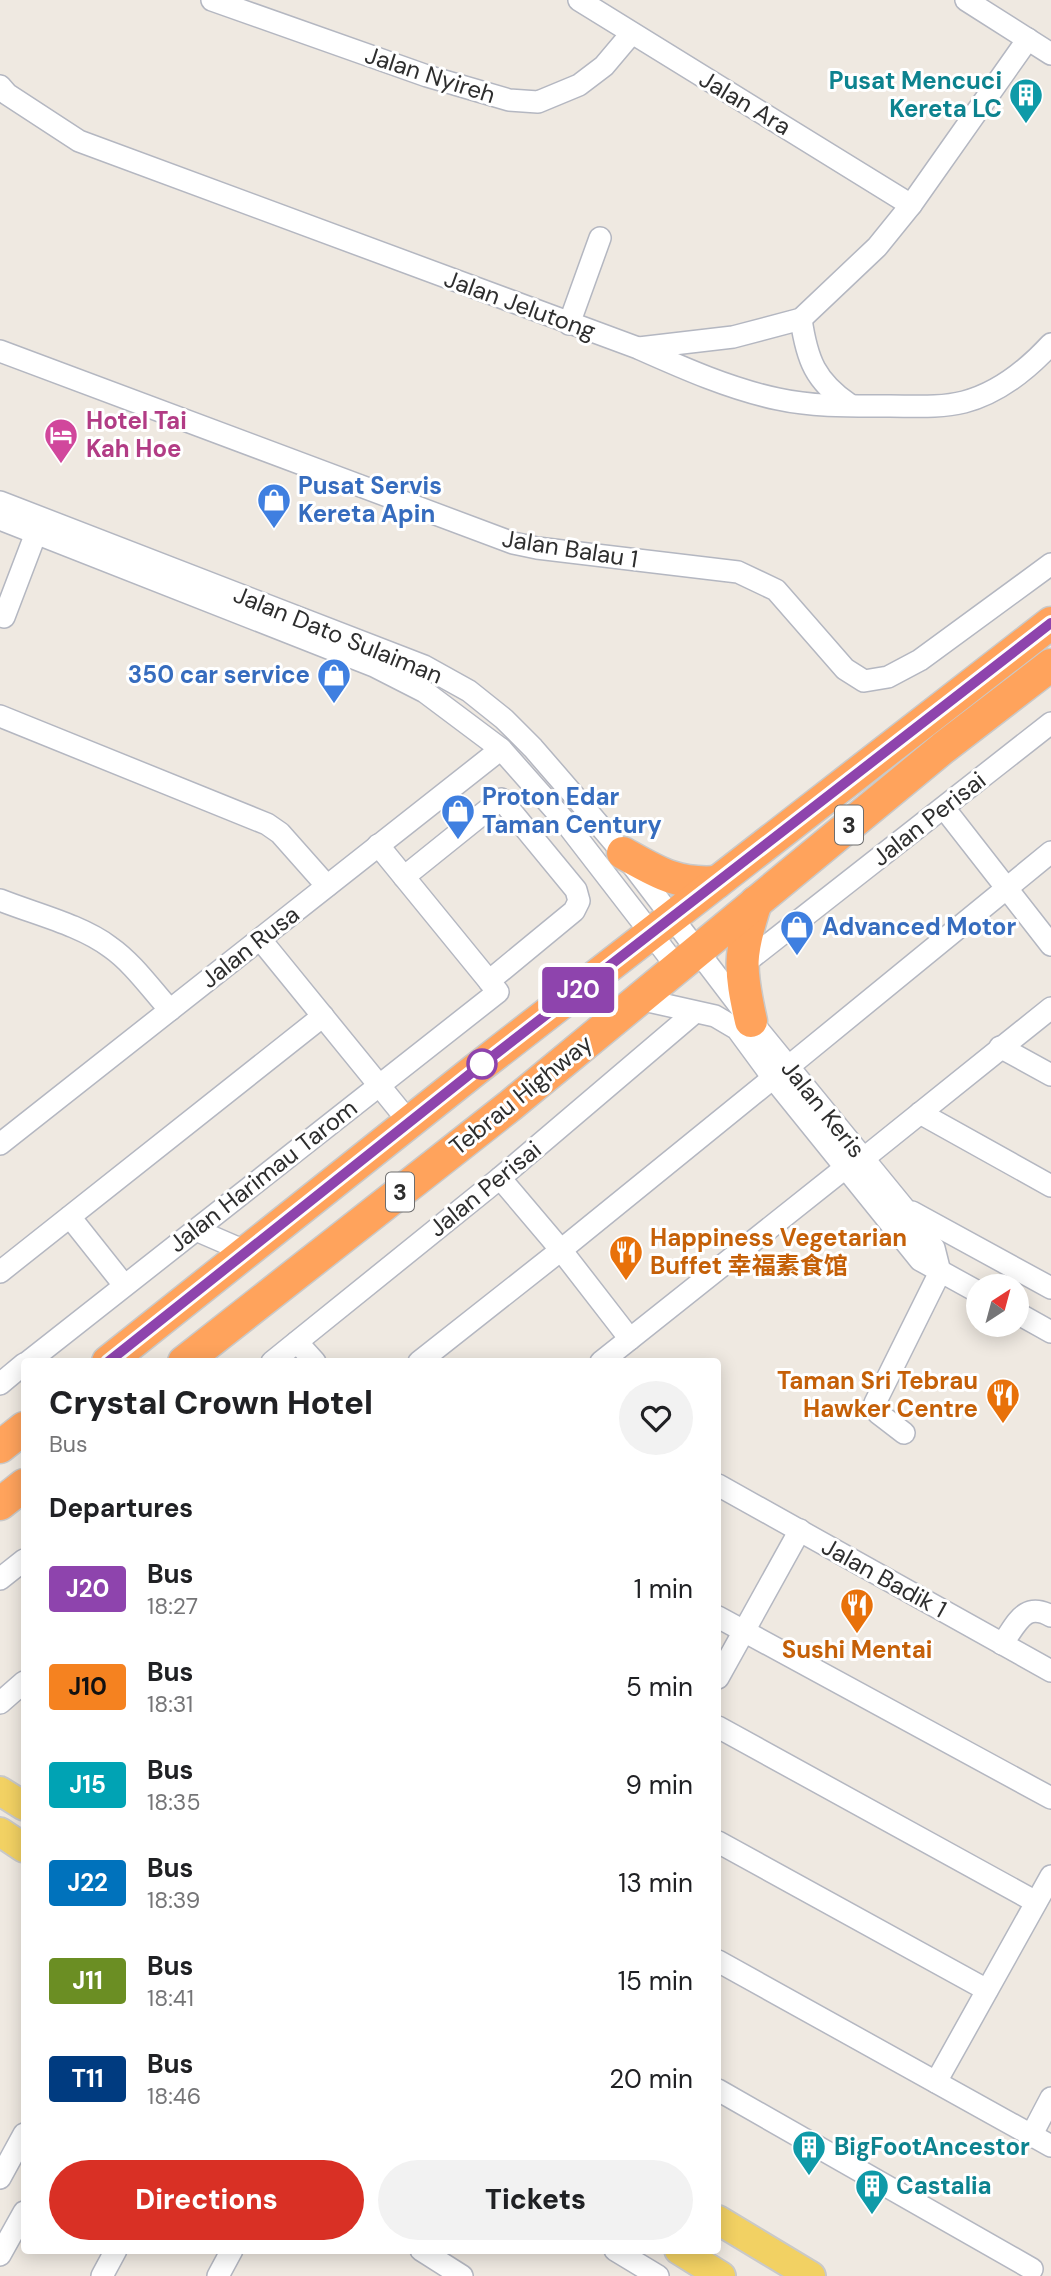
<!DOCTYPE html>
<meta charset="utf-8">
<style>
:root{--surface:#fff;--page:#f2f2f2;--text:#202124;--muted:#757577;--accent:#d93025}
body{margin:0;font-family:"DM Sans","Noto Sans SC",sans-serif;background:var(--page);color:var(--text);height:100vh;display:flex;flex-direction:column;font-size:26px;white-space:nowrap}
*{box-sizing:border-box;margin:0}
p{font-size:23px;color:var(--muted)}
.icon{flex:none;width:38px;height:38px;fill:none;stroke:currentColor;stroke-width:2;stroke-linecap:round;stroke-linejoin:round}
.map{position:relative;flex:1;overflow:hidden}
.details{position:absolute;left:21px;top:1358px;width:700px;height:896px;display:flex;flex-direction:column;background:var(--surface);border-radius:7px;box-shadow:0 4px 18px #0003}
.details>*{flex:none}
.badge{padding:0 14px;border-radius:5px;font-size:24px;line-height:46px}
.needle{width:46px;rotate:36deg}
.buttons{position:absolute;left:966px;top:1274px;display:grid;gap:14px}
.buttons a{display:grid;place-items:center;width:63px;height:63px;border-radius:50%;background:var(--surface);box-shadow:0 4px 18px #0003;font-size:35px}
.map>.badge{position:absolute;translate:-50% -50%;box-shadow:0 0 0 4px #fff}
h2{padding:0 28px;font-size:26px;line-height:63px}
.round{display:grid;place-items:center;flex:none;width:74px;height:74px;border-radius:37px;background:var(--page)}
.overview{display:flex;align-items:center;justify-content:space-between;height:119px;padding:0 28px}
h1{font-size:33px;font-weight:800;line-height:52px}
.primary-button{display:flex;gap:14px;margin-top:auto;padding:14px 28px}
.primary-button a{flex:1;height:80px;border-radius:42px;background:var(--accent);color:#fff;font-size:28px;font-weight:800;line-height:80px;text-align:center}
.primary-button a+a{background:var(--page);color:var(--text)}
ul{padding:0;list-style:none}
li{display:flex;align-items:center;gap:21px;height:98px;padding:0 28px}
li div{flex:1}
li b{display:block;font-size:26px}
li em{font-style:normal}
li .badge{min-width:77px;font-weight:700;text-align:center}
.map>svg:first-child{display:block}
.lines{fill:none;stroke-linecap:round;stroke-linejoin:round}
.minor-casing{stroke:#b4b7c1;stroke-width:24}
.major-casing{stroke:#c9c9c9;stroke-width:32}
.highway-casing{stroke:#c9c9c9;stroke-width:35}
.minor{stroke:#fff;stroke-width:21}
.major{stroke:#f2d163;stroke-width:28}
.highway{stroke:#ffa35c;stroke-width:32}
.line-casing{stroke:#fff;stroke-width:16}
.line{stroke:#8e44ad;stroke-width:10}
.stop-dot{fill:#fff;stroke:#8e44ad;stroke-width:3.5}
.labels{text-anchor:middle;stroke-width:6;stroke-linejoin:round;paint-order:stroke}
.shield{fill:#fff;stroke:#6d6d6d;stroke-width:2}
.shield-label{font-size:23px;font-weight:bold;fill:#2e2e2e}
.street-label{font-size:24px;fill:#2e2e2e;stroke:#fff}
.culture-label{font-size:24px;font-weight:bold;fill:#0d838f;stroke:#fff;text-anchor:start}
.hotel-label{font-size:24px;font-weight:bold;fill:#b23c85;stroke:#fff;text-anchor:start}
.shop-label{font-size:24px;font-weight:bold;fill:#366cbe;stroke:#fff;text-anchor:start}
.food-label{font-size:24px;font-weight:bold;fill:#c56008;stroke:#fff;text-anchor:start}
</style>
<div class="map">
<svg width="1051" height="2276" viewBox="0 0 1051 2276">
<rect width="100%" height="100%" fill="#efe9e1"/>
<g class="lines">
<g class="minor-casing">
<g id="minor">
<polyline points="212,0 427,76 509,100 538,102 579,85 604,66 631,34"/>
<polyline points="579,0 911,205"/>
<polyline points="966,0 1051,54"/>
<path d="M0,86l7,8 72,47 559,207c45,20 92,41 140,51 36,8 75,7 112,7 23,0 51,2 74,-4 35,-9 63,-32 87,-58"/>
<path d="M801,319c6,41 14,62 49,86"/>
<polyline points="569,324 600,238"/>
<polyline points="639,348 733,337 801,319 877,247 911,205 1028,39"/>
<polyline points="0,351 513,543 537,548 738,572 776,590 845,669 864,681 888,677 920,660 1051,564"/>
<polyline points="0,502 424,666 469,691 504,719 533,748 578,800 623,853 751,1021 904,1208 934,1248 940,1272"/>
<polyline points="0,519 374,666 425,692 501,749 562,818 677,967"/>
<polyline points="4,617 36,533"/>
<polyline points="0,716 267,824 280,833 327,886"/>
<polyline points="944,808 1051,945"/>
<polyline points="404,877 501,799 576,890 579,901 574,911 489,981"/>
<path d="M0,900c35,14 81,25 110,47 23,16 41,42 60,63"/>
<polyline points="260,939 409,1122"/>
<polyline points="741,966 1051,723"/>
<polyline points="639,999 715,1016 737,1029 773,1078 920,1260 978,1292"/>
<polyline points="1000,1047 1051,1075"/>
<polyline points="788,1067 1051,852"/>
<polyline points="920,1113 1051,1186"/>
<polyline points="0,1144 501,749"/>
<polyline points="863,1159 1051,1008"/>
<polyline points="500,1178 561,1250 630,1339"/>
<polyline points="912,1212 1051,1288"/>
<polyline points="70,1217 124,1285"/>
<polyline points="196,1230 247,1252"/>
<polyline points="0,1272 323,1016"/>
<polyline points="1017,1313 1051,1332"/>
<polyline points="297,1342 315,1362"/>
<polyline points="28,1362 498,992 378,845"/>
<polyline points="272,1362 500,1178 694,1013"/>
<polyline points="419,1362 561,1250 773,1078"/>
<polyline points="601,1362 845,1168"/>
<polyline points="0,1384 24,1364"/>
<polyline points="904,1433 878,1413 875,1403 940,1272"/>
<polyline points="718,1485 1051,1671"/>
<polyline points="0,1579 24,1560"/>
<polyline points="718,1617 1051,1798"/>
<path d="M1002,1644c15,-20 22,-43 49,-28"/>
<polyline points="718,1678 800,1530"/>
<polyline points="0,1703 24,1682"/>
<polyline points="718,1727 1036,1902"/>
<polyline points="718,1842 987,1990"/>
<polyline points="718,1961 1051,2146"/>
<polyline points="936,2082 1051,1876"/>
<polyline points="718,2090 1032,2269"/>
<polyline points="1031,2136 1051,2098"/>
<polyline points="0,2178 24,2134"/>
<polyline points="421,2250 462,2276"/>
<polyline points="615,2250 658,2276"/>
<polyline points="0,2255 24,2212"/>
<polyline points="102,2276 116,2250"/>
<polyline points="218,2276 232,2250"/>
</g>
</g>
<g class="major-casing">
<g id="major">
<polyline points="0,1791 24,1806"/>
<polyline points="0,1832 24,1848"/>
<polyline points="718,2220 811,2276"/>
<polyline points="679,2250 721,2276"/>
</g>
</g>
<g class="highway-casing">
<g id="highway">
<path d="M623,853c34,19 53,32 94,29"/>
<path d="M751,1021c-12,-53 -12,-67 5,-119"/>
<polyline points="108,1362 475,1070 1051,623"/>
<polyline points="184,1362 511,1105 943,748 1051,665"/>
<polyline points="0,1447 24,1428"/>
<polyline points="0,1504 24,1485"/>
</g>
</g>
<use href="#minor" class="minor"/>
<use href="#major" class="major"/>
<use href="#highway" class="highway"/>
</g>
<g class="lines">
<g class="line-casing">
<polyline id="line" points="108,1362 475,1070 1051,623"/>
</g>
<use href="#line" class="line"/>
</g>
<defs>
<g id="building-pin" transform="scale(1.75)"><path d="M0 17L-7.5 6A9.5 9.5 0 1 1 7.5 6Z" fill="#0f9aa8" stroke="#fff"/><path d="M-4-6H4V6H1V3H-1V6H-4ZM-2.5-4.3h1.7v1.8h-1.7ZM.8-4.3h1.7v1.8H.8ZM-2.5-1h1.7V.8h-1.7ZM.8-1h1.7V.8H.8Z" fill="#fff"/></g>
<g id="hotel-pin" transform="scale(1.75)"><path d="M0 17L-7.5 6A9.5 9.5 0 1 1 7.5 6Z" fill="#d1479c" stroke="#fff"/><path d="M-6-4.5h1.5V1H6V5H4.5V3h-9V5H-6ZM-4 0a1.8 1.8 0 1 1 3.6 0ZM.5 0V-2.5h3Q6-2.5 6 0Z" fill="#fff"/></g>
<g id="shop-pin" transform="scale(1.75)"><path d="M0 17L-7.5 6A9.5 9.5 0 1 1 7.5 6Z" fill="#3f7fe0" stroke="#fff"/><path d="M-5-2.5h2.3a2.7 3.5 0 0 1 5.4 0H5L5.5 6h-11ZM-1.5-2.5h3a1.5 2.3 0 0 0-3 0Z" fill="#fff"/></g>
<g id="restaurant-pin" transform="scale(1.75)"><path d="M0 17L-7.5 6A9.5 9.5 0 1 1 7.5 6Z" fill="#e8710a" stroke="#fff"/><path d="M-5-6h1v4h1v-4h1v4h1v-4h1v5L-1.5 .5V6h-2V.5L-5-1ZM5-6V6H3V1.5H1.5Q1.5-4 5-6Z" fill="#fff"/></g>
</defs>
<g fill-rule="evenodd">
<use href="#building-pin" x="1026" y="95"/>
<use href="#hotel-pin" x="61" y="435"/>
<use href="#shop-pin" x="274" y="500"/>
<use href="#shop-pin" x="334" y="675"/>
<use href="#shop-pin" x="458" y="811"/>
<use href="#shop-pin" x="797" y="927"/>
<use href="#restaurant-pin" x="626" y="1252"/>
<use href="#restaurant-pin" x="1003" y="1395"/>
<use href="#restaurant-pin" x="857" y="1605"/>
<use href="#building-pin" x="809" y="2147"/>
<use href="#building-pin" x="872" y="2186"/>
</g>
<circle class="stop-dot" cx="482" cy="1064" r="14"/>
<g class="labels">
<g class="shield">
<rect x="835" y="805.5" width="28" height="39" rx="5"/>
<rect x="386" y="1172.5" width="28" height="39" rx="5"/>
</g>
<g class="shield-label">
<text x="849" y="833">3</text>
<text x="400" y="1200">3</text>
</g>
<g class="street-label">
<text transform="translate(430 75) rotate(18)" y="8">Jalan Nyireh</text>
<text transform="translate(745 103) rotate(31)" y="8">Jalan Ara</text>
<text transform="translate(520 305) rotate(20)" y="8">Jalan Jelutong</text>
<text transform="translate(570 549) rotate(9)" y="8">Jalan Balau 1</text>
<text transform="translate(338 635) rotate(22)" y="8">Jalan Dato Sulaiman</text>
<text transform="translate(929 819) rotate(-38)" y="8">Jalan Perisai</text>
<text transform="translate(250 947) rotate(-38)" y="8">Jalan Rusa</text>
<text transform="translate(521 1095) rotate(-39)" y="8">Tebrau Highway</text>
<text transform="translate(823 1109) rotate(51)" y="8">Jalan Keris</text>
<text transform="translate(263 1176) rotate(-38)" y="8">Jalan Harimau Tarom</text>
<text transform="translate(485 1189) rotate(-39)" y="8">Jalan Perisai</text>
<text transform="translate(884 1578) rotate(29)" y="8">Jalan Badik 1</text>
</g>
<g class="culture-label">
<text x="1002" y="89" text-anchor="end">Pusat Mencuci<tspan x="1002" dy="28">Kereta LC</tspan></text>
<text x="834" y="2155">BigFootAncestor</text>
<text x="896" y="2194">Castalia</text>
</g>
<g class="hotel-label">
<text x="86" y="429">Hotel Tai<tspan x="86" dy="28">Kah Hoe</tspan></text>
</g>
<g class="shop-label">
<text x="298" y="494">Pusat Servis<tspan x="298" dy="28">Kereta Apin</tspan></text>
<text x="310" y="683" text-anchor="end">350 car service</text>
<text x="482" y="805">Proton Edar<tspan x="482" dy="28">Taman Century</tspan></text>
<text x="822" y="935">Advanced Motor</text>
</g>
<g class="food-label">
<text x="650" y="1246">Happiness Vegetarian<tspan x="650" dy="28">Buffet 幸福素食馆</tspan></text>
<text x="978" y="1389" text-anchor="end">Taman Sri Tebrau<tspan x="978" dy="28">Hawker Centre</tspan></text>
<text x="857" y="1658" text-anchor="middle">Sushi Mentai</text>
</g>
</g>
</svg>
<div class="buttons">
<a><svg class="needle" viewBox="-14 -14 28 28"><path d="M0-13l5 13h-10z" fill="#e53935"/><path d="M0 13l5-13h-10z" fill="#757577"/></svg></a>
</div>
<b class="badge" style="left:578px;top:990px;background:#8e44ad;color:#fff">J20</b>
<section class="details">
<div class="overview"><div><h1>Crystal Crown Hotel</h1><p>Bus</p></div><a class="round"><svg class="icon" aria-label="heart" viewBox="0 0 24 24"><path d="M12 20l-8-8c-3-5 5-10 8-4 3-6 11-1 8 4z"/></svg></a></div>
<h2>Departures</h2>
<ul>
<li><span class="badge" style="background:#8e44ad;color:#fff">J20</span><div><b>Bus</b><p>18:27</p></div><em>1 min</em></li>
<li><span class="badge" style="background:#f58220;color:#111">J10</span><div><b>Bus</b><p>18:31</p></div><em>5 min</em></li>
<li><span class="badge" style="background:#00a3b4;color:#fff">J15</span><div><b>Bus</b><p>18:35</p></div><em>9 min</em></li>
<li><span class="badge" style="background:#0072bc;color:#fff">J22</span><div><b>Bus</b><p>18:39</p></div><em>13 min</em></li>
<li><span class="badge" style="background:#6b8e23;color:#fff">J11</span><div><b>Bus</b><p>18:41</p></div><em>15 min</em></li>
<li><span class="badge" style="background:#003b80;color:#fff">T11</span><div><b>Bus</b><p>18:46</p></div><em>20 min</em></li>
</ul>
<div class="primary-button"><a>Directions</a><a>Tickets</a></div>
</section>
</div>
